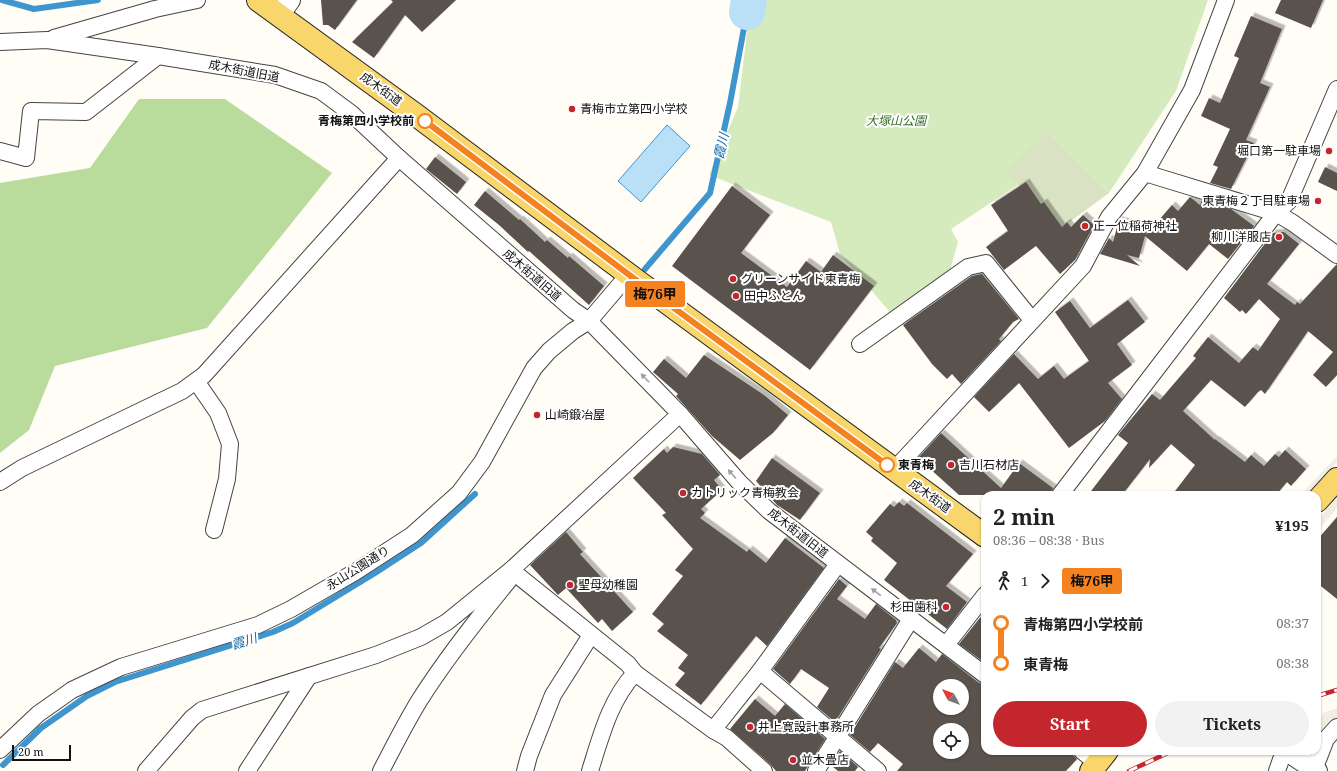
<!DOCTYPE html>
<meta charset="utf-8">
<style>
:root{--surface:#fff;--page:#f2f2f2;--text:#222;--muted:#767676;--accent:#c4262e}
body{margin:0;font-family:"Noto Serif","Noto Sans JP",serif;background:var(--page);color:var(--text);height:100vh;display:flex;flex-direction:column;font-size:15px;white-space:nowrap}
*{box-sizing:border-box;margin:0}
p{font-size:13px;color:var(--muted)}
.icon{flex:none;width:22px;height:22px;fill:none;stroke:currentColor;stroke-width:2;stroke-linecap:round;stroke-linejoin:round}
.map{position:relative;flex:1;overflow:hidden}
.side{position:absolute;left:981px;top:491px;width:340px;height:264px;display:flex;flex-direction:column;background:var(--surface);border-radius:12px;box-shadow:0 1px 3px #0004}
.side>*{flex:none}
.badge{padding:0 8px;border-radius:3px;font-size:14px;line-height:26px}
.needle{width:26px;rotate:311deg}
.controls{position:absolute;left:933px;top:679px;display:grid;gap:8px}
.controls a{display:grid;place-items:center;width:36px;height:36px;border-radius:50%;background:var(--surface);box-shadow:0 1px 3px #0004;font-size:20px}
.scale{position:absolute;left:12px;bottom:10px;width:59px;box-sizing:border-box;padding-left:4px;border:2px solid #111;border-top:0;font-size:11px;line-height:14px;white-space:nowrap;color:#111;-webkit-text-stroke:3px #fff;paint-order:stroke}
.map>.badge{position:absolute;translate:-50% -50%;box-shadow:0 0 0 2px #fff}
.legs{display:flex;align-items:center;gap:6px;height:44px;padding:0 12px;font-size:13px}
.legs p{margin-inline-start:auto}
.summary{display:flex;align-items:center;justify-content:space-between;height:68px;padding:0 12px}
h1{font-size:22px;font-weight:700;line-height:30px}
.primary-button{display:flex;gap:8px;margin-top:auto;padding:8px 12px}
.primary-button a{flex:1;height:46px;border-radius:24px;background:var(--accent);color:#fff;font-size:16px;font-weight:700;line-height:46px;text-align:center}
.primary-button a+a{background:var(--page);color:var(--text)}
ul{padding:0 12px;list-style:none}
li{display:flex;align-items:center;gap:14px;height:40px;font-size:15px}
li i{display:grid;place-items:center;width:6px;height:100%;margin:0 5px;background:currentColor}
li i::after{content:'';width:10px;height:10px;margin:-5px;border:3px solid;border-radius:50%;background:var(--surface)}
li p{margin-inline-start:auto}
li:first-child i{background:linear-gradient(#0000 50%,currentColor 0)}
li:last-child i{background:linear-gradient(currentColor 50%,#0000 0)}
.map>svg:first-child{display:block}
.green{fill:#d5ebbd}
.forest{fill:#b9dc9c}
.cemetery{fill:#d9e3c4}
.plaza{fill:#f1ede2}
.water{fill:#b9e0f7;stroke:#3f96cf}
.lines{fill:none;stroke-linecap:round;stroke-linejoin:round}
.stream{stroke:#3f96cf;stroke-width:6}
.river{stroke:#b9e0f7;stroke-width:36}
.building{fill:#5a524d;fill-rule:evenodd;filter:url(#shadow)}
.minor-casing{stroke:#444;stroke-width:18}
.tertiary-casing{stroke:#444;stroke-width:22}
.primary-casing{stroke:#222;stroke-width:24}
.minor{stroke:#fff;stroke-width:16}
.tertiary{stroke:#fff;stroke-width:20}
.primary{stroke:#f9d66b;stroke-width:22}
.rail-casing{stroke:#c4262e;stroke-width:4.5}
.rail{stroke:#fff;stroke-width:3;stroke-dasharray:9;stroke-linecap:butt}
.oneway{fill:#a0a0a0}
.line-1-casing{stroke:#fff;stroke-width:9}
.line-1{stroke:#f58220;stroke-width:6}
.poi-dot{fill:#c4262e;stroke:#fff;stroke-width:1.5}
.stop-1-dot{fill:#fff;stroke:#f58220;stroke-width:2}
.labels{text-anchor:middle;stroke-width:4;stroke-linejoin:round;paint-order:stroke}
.street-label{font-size:12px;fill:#111;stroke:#fff}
.poi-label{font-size:12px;fill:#111;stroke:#fff;text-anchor:start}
.stop-label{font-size:12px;font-weight:bold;fill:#111;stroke:#fff;text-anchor:end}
.park-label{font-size:12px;font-style:italic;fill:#2f6b1f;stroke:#fff}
.water-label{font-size:13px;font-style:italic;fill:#1768a6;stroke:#fff}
</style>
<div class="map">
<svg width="1337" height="771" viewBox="0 0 1337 771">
<defs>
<filter id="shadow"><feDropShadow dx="3.5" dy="-3.5" stdDeviation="0" flood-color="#0004"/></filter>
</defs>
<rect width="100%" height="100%" fill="#fffdf5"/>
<polygon class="green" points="751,0 1208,0 1176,91 1109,193 1048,131 1007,171 1019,184 951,229 958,242 949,274 890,312 840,254 831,222 709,175 738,107"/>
<polygon class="forest" points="139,99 225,99 332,173 207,328 55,366 29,430 0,453 0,183 90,168"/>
<polygon class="cemetery" points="1048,131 1109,193 1060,229 1006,171"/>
<g class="plaza">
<polygon points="1337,456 1337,462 1307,495 1301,495"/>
<polygon points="1337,497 1337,508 1317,532 1317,521"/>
<polygon points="1337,708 1337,719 1317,742 1317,728 1323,713"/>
</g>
<polygon class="water" points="667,125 690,146 641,202 618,181"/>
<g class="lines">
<g class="stream">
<polyline points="2,0 34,9 98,0"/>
<polyline points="645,269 710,193 730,103 747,12"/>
<polyline points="3,765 41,728 87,696 115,682 273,632 293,623 375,573 421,543 475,494"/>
</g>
<polyline class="river" points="747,12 749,0"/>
</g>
<g class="building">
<polygon points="321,0 357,0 335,30 328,25 323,25"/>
<polygon points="391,0 456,0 422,32 405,15 374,58 352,42 393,2"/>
<polygon points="1281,0 1323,0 1311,28 1275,13"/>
<polygon points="1251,16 1282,29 1260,83 1270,87 1246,140 1254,143 1231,189 1210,183 1218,167 1213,165 1230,129 1201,116 1209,98 1220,103 1239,58 1234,56"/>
<polygon points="435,157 466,182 457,194 426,169"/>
<polygon points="1325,167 1337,173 1337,191 1318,182"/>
<polygon points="1026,182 1041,204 1044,202 1062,227 1067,222 1071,227 1083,215 1094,225 1075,260 1060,274 1036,246 1004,270 986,247 1008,231 991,205"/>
<polygon points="732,186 770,215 741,253 787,287 806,261 821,272 833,255 874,286 810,370 672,266"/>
<polygon points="485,191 519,220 520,219 545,242 547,240 568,258 569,256 604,286 589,305 529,251 528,252 499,225 474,205"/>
<polygon points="1190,197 1200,205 1202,200 1231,209 1254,226 1228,259 1209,244 1187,271 1145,236 1139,258 1127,255 1140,266 1100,254 1109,238 1113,242 1119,220 1148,228 1146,235 1172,205 1178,211"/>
<polygon points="1284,232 1299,244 1267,284 1295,305 1297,302 1300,304 1337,264 1337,375 1326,387 1313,375 1333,352 1308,331 1265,394 1261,390 1258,392 1245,407 1211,380 1183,411 1215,440 1215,439 1245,462 1251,455 1264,466 1275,454 1279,457 1285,450 1306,469 1291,486 1287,482 1276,495 1172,495 1195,465 1171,444 1149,468 1150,459 1122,495 1088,495 1128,443 1118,435 1122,430 1152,394 1160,400 1196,358 1193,356 1208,337 1239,363 1253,347 1258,351 1280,319 1259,299 1246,314 1242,310 1240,312 1224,298 1273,233"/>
<polygon points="982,274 1019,319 1013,322 999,339 1001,341 961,384 952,374 947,379 932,364 903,325 972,276"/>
<polygon points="1128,300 1145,322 1117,344 1132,365 1108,383 1122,399 1105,421 1069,448 1019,383 989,412 974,397 1014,354 1038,379 1054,366 1064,379 1089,361 1055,312 1070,301 1090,328"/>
<polygon points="704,355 764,395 788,415 773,433 740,460 712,436 676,396 678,394 653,372 664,359 686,378"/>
<polygon points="941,433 1001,488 1019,463 1053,488 1051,495 959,495 918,458"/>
<polygon points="673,447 702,454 720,475 714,480 722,490 701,509 705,513 700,518 747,552 749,549 766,563 785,538 824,568 767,646 756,636 701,705 675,685 685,673 678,668 688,655 657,631 664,624 652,614 683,576 675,570 693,549 662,515 666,513 633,478 664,449 667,453"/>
<polygon points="772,458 820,493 800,520 777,505 756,481"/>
<polygon points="899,502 904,506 907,503 973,554 946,586 967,602 947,629 884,580 897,563 871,541 873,538 866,532 890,504 894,507"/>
<polygon points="1337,517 1337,599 1317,583 1317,540"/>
<polygon points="566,532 583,552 580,554 633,612 612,631 602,619 598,623 566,588 558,595 530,565"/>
<polygon points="839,579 847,586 837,599 865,619 876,604 896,620 897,623 879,648 881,649 835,722 817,707 829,688 801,669 790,684 773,669"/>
<polygon points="983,614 985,615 985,663 959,644"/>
<path d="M919,648l17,14 6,-8 37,29 6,1v67h84l8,8 -11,12h-169l6,-7 -25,-21 -8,9 -20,-17 45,-73 8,6zM940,686h22v22h-22zM940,730h22v22h-22z"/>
<polygon points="755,699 775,716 785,704 825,739 805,771 776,771 770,764 730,729"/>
<polygon points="840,751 858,767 855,771 838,771 833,767 831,764"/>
</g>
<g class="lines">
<g class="minor-casing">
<g id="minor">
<polyline points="54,38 155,9 197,0"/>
<polyline points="0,42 47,40 158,56 275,75 321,91 352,114 399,158 573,310 589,321 680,414 739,482 769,511 985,675"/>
<polyline points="0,151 26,158 31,111 86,112 158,56"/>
<polyline points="1145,173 1276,213 1293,223 1337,255"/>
<polyline points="860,344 968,267 986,263 1032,320"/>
<polyline points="196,381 218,413 230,444 227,479 214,530"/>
<polyline points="894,470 1083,266 1109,217 1145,173 1192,90 1226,0"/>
<polyline points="0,482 22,468 182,391 204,375 399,158"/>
<polyline points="1060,495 1276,213 1289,201 1337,89"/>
<polyline points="511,570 628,664 635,673"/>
<polyline points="946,645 985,595"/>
<polyline points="760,671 878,771"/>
<polyline points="713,730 727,738 764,771"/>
<polyline points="0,750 38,714 72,690 121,667 258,625 291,609 355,572 412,535 459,493 482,462 534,368 549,351 573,331 589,321 629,274"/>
<polyline points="1082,751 1098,764"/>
<polyline points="1314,770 1326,739 1337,727"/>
<polyline points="146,771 192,718 202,710 376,655 421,637 447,622 511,570 680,414"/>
<polyline points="247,771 309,676"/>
<path d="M381,771c12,-23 24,-47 38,-70 27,-43 58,-82 90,-121"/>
<polyline points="525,771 529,756 553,695 591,635"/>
<path d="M590,771c11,-35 20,-71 45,-98l78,57 47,-59 78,-107"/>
<polyline points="816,771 911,619"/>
<polyline points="1277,771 1284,751"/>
</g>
</g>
<g class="tertiary-casing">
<g id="tertiary">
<polyline points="279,15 290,0"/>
<polyline points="1287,751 1317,771"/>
</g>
</g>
<g class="primary-casing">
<g id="primary">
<polyline points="258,0 416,115 636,280 985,536"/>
<polyline points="1317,501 1337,479"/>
<polyline points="1091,771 1107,751"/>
</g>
</g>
<use href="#minor" class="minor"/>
<use href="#tertiary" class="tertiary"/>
<use href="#primary" class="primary"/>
<g class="rail-casing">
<g id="rail">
<polyline points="1317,696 1337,690"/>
<polyline points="1129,771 1172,751"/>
</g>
</g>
<use href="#rail" class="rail"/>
</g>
<defs><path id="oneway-solid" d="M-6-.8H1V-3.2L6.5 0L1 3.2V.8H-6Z"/></defs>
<g class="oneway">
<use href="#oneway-solid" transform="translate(645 378) rotate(-134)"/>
<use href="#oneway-solid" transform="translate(732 474) rotate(-131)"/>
<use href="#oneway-solid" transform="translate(876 592) rotate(-143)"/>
</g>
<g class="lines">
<g class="line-1-casing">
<polyline id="line-1" points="425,121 636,280 887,465"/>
</g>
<use href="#line-1" class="line-1"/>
</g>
<g class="poi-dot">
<circle cx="572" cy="109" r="4"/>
<circle cx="1329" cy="151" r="4"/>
<circle cx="1318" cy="201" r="4"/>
<circle cx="1085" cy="226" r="4"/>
<circle cx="1279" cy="237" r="4"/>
<circle cx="733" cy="279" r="4"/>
<circle cx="736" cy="296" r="4"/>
<circle cx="537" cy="415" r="4"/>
<circle cx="951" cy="465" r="4"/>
<circle cx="683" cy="493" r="4"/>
<circle cx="570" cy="585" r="4"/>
<circle cx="946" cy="607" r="4"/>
<circle cx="750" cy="727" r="4"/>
<circle cx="793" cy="760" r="4"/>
</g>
<g class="stop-1-dot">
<circle cx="425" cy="121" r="7"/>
<circle cx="887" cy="465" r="7"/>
</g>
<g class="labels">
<g class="street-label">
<text transform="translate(244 71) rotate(11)" y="4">成木街道旧道</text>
<text transform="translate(381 89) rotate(36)" y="4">成木街道</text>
<text transform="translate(532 275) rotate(41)" y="4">成木街道旧道</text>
<text transform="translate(930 496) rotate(36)" y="4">成木街道</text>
<text transform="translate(798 533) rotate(38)" y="4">成木街道旧道</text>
<text transform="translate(358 568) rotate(-32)" y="4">永山公園通り</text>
</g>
<g class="poi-label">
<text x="580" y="113">青梅市立第四小学校</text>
<text x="1321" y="155" text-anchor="end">堀口第一駐車場</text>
<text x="1310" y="205" text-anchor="end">東青梅２丁目駐車場</text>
<text x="1093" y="230">正一位稲荷神社</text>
<text x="1271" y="241" text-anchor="end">柳川洋服店</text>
<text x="741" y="283">グリーンサイド東青梅</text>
<text x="744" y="300">田中ふとん</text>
<text x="545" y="419">山崎鍛冶屋</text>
<text x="959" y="469">吉川石材店</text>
<text x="691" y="497">カトリック青梅教会</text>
<text x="578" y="589">聖母幼稚園</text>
<text x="938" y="611" text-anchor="end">杉田歯科</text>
<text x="758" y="731">井上寛設計事務所</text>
<text x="801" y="764">並木畳店</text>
</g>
<g class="stop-label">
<text x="414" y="125">青梅第四小学校前</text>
<text x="898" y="469" text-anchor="start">東青梅</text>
</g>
<g class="park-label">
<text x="896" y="125">大塚山公園</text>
</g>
<g class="water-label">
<text transform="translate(721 146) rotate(-77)" y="5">霞川</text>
<text transform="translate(244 641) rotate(-18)" y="5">霞川</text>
</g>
</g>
</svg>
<div class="controls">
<a><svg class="needle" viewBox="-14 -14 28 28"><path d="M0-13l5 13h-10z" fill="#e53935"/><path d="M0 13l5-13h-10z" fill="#767676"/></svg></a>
<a><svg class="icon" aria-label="locate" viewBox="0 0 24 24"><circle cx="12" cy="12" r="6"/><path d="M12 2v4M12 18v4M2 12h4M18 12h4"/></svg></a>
</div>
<div class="scale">20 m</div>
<b class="badge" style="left:655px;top:294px;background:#f58220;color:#111">梅76甲</b>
<section class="side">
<div class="summary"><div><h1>2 min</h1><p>08:36 – 08:38 · Bus</p></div><b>¥195</b></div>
<div class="legs"><svg class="icon" aria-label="walk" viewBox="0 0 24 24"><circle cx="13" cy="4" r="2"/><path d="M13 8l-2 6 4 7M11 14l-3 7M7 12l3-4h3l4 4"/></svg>1<svg class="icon" aria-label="forward" viewBox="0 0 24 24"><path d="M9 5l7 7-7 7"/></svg><b class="badge" style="background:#f58220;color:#111">梅76甲</b></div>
<ul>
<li><i style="color:#f58220"></i><b>青梅第四小学校前</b><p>08:37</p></li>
<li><i style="color:#f58220"></i><b>東青梅</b><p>08:38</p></li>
</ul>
<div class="primary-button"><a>Start</a><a>Tickets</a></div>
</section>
</div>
